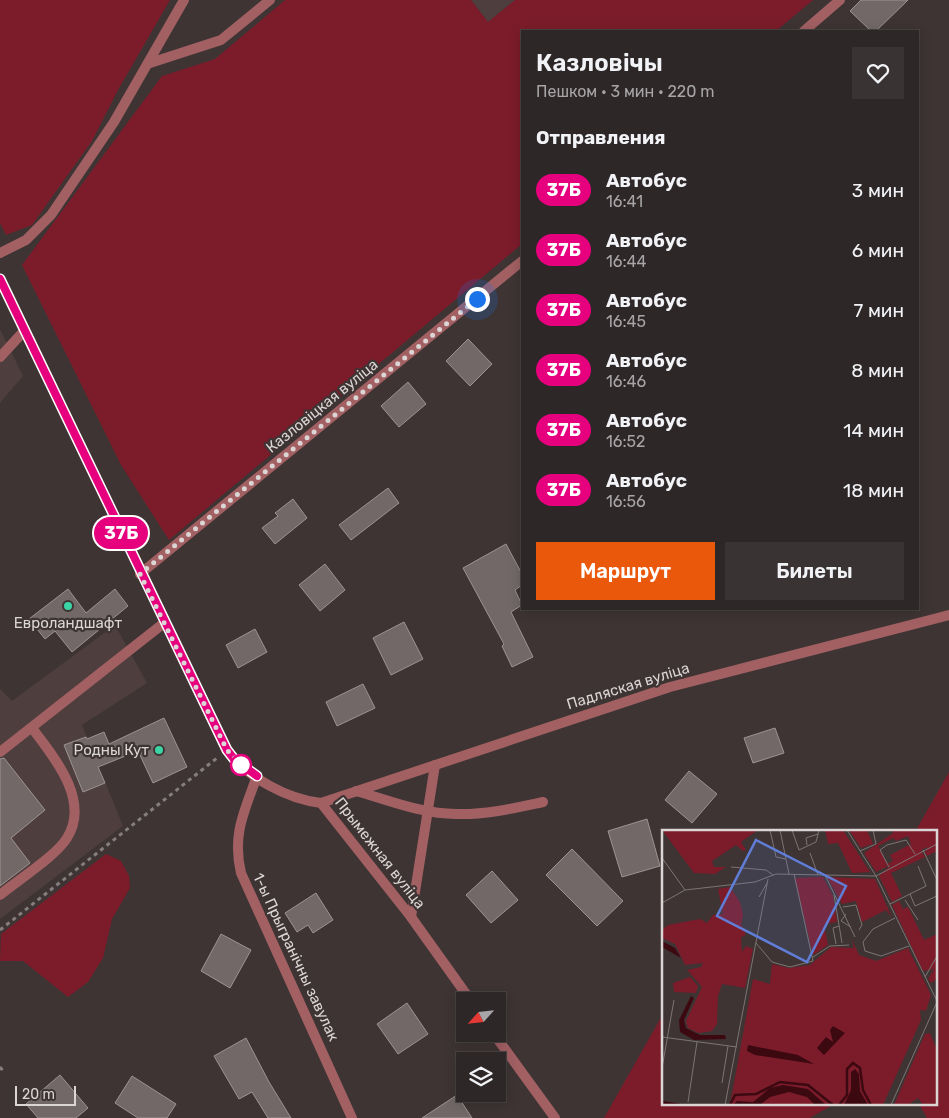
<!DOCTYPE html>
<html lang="ru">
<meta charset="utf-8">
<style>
:root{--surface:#2e2727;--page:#3a3333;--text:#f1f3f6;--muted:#a7a5a7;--line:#494444;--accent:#ea580c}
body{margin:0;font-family:Rubik,sans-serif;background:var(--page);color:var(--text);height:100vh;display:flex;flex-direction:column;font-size:19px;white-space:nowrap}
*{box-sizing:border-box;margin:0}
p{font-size:16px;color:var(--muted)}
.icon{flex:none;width:28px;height:28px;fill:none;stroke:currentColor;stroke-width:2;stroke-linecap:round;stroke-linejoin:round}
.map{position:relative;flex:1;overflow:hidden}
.side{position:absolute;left:521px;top:30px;width:398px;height:580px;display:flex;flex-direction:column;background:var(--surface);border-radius:0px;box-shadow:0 2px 12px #0003,0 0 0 1px var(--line)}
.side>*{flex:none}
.badge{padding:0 10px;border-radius:16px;font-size:18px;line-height:32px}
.needle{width:32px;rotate:243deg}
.controls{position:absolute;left:456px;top:992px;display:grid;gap:10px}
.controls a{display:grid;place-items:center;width:50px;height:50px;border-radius:0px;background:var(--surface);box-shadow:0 2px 12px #0003,0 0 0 1px var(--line);font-size:25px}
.scale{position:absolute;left:15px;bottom:12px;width:61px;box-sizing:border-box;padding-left:5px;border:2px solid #dbd5d5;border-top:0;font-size:14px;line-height:18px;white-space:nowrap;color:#dbd5d5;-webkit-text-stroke:4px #3e3434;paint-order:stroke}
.you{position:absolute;width:25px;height:25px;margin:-12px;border:4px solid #fff;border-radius:50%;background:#1a73e8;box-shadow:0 0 0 8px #1a73e833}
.map>.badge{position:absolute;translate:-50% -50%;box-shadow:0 0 0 2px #fff}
h2{padding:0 15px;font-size:19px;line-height:45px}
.round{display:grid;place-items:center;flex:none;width:52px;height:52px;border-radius:0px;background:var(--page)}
.summary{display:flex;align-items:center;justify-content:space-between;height:85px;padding:0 15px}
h1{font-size:24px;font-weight:600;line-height:38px}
.action{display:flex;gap:10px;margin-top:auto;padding:10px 15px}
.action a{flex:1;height:58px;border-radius:0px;background:var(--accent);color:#fff;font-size:20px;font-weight:600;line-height:58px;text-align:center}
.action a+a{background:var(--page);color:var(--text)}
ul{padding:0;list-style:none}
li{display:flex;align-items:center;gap:15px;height:60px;padding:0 15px}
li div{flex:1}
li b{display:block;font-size:19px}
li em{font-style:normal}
li .badge{min-width:55px;font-weight:700;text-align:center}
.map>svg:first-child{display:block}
.built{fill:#4e3e3e}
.green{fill:#7c1c2b}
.building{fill:#726868;stroke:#9e9393}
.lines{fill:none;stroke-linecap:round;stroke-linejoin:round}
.path{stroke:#867e7e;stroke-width:3;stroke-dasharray:4 4;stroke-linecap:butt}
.service{stroke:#a26063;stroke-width:10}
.minor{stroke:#a26063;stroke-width:10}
.line-casing{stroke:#fff;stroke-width:11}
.line{stroke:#e6007e;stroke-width:8}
.walk{stroke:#dbd5d5;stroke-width:5;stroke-dasharray:0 9}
.poi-dot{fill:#3bd4a4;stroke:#3e3434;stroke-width:2}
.stop-dot{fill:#fff;stroke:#e6007e;stroke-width:2.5}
.labels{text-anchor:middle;stroke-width:4.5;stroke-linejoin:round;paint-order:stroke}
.street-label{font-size:15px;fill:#dbd5d5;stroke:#3e3434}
.poi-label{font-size:15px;fill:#dbd5d5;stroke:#3e3434}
.inset-river{fill:none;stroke:#3c0911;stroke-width:2.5}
.inset-road{fill:none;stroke:#7d7474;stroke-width:1}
.view{fill:#607dd7;fill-opacity:0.15;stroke:#607dd7;stroke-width:2.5}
.inset-edge{fill:none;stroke:#dbd5d5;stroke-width:2.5}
</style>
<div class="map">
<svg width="949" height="1118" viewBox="0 0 949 1118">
<rect width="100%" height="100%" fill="#3e3434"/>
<g class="built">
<polygon points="471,0 515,0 488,22"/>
<polygon points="0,329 23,376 0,403"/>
<polygon points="115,625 147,683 82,725 123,826 0,919 0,689 12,701"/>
</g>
<g class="green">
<polygon points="0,0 170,0 118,90 92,141 32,225 6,235 0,223"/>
<polygon points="285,0 471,0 488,22 515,0 813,0 776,31 522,31 522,244 169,540 121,465 22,265 162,76 215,59"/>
<polygon points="949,772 949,1118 927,1118 919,1104 935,1104 935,832 915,832"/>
<polygon points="106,854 121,861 129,876 130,888 112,919 103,958 88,982 68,997 23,961 0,961 1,934"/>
<polygon points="663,1014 663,1104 834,1104 810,1118 604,1118"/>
</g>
<g class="building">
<polygon points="861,0 908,0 876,31 871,31 850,11"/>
<polygon points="468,339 492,364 470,386 446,361"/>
<polygon points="408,382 426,404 399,427 381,406"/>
<polygon points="388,488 399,503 351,540 339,525"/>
<polygon points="293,499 307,518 275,544 262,528 278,516 275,513"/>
<polygon points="506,544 522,574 522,585 515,590 522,605 511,612 533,657 512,667 502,646 504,644 463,568"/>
<polygon points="325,564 345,590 320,611 299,585"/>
<polygon points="68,589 86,613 115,589 128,606 72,652 55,631 45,639 29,619"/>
<polygon points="404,622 423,659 391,675 373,638"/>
<polygon points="255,629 267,652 238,668 226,645"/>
<polygon points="363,684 375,708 337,726 326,702"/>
<polygon points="164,718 187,767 153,783 138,751 98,767 105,783 83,792 64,745 86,737 87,739 104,732 109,744"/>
<polygon points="775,728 784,753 753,763 744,738"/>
<polygon points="4,758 45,810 11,838 30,863 0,886 0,759"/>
<polygon points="689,771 717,794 692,823 665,800"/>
<polygon points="647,819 660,866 622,877 608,831"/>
<polygon points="572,849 623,901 597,926 546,875"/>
<polygon points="492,871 518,900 491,923 466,895"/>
<polygon points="316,893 333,920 313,933 308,925 297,932 285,913"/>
<polygon points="221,934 251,950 230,988 201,971"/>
<polygon points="407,1003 428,1034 398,1054 377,1024"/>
<polygon points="246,1038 269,1082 291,1118 268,1118 252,1092 239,1099 214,1056"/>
<polygon points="60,1075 88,1108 76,1118 38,1118 26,1104"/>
<polygon points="132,1076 176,1104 167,1118 138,1118 115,1103"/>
<polygon points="457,1095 472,1118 422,1118"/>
</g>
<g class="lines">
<g class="path">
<polyline points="0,930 217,758"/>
<polyline points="0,1067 4,1072"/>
</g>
<g class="service">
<polyline points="150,63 221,40 270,0"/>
<polyline points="0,253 26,240 51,215 114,122 184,0"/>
<polyline points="0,357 25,330"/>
<polyline points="0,752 164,623"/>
<path d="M356,791c32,9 66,23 100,23 30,1 59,-6 87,-12"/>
<path d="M0,895c18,-15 56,-39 67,-57 24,-38 -14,-82 -35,-110"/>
<polyline points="411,917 435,765"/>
</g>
<g class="minor">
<polyline points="804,31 840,0"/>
<path d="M0,279l227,471c21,28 60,49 94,53l90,114 60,84"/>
<polyline points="140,574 522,261"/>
<path d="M257,776c-13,36 -25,59 -16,97l111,245"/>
<polyline points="321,803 670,687 949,615"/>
<polyline points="494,1034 555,1118"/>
</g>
</g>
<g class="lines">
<g class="line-casing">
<polyline id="line" points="0,279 227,750 234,759 257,776"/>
</g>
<use href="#line" class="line"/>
<polyline class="walk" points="241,765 244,768 227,750 140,574 477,299"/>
</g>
<g class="poi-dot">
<circle cx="68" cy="606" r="5"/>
<circle cx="159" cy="750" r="5"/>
</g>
<circle class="stop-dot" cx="241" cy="765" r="10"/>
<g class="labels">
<g class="street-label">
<text transform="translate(322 406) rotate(-39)" y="5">Казловіцкая вуліца</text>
<text transform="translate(628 686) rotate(-17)" y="5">Падляская вуліца</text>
<text transform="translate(380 853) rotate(52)" y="5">Прымежная вуліца</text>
<text transform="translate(296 957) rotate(65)" y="5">1-ы Прыгранічны завулак</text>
</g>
<g class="poi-label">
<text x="68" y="628">Евроландшафт</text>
<text x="149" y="755" text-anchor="end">Родны Кут</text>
</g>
</g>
<g transform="translate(662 830)">
<rect width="275" height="275" fill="#3e3434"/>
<path d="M0,0h96l-17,12 5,8 -3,1 -7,-6 -24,16 2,6h12l-11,7 -21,-1zM163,0h18l27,42 -18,1 -14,-30 -10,1zM187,0h18l6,14 -12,4zM231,0h44v21l-10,5 -2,-4 3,-5 -7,3 4,7 -34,16 11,23 -10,6 -13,-26 13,-12 -16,8 -12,-19 29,-20zM246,6l3,8 -21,11 3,6 -6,3 -9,-18 15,-8 3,3zM161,47l10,19 4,26 -13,2 4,21 -15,10 -18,-77zM165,47l48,2 17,39 -6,-8 -24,12 -6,-21 -14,3zM68,57l10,15 3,13 -2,10 4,6v5l-4,1 1,15 4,-6 7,3 -8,39 -23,-4 -4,12 -1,28 -5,7 -13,2 -11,-5 -2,-7 16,-34 -15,-17 14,-3 2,-4 -18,2 -10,-21 -13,-6v-8l6,-5 32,-6 7,4 6,-8 10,-1 -5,-25zM237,71l4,8 5,-2 16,33 13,-6v45l-6,4 -3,-4 6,-10 -11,2 -31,-66zM190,109l7,16 17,6 32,-13 23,47 -5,16 -6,-1 1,10 -38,85h-153l23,-126 17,5 2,-20 17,4 21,-3 21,-18 23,1zM28,147l8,9 -2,7 -22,-1 -1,-9zM268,203l7,17v55h-14l-5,-7 -10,7h-14l31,-71z" fill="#7c1c2b" fill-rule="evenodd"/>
<path d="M0,111l13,7 6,10 -19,-11zM29,166l3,2 -10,22 2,8 14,7h25l1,4 -32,1 -14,-8 -1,-12zM171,196l12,7 -21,22 -7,-7 9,-11 7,5 -3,-12zM86,215l50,10 16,9 -59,-9 -8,-4zM193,239l4,5 1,17 8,14h-24l7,-15v-18zM121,255l25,4 18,16h-11l-8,-8 -18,-5 -19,5 -10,8 -26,-1 3,-3 16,1 17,-14z" fill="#3c0911"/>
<path class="inset-river" d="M0,272l18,3M68,275l5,-10 21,-1 24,-12 28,3 25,20M177,275l8,-10v-26l6,-6 7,5 3,22 8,15"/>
<path class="inset-road" d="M108,0l6,27 10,2M118,0l9,44M130,0l7,20 17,-8 3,-12M185,0l29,46 61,125M145,15l-1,-7 12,-4M261,20l14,30M198,21l16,-7 -3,-14M148,23l8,22M0,28l23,32M69,37l35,3 7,5M227,37l-9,-17 7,-5 19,-5 9,14M163,45l30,62M248,64l5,12 22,-10M172,65l8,48M97,67l8,-14M243,70l13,20M0,73l23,-13 70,-8 21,-8 100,2 61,-32M228,74l36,-18 -8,-20M181,77l13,-2 6,20 -3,5M184,84l-5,7 10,6M233,88l-22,11 -10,13 2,9 16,5 28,-10M94,113l16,19 18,5 23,-6 -19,-87M174,114l-3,-16 6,-2M151,127l17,-11 19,-1M263,147l12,-21M0,207l75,10M0,238l12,-68M60,253l6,-37M26,272l9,-60M63,275l43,-226M229,275l46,-103"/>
<path class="view" d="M94,10l90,46 -39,76 -90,-46z"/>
<rect width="275" height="275" class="inset-edge"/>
</g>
</svg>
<div class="controls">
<a><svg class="needle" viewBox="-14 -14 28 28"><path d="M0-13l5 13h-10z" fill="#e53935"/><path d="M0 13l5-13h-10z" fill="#a7a5a7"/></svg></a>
<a><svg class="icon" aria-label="layers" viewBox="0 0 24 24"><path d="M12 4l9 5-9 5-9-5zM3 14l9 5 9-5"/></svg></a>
</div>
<div class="scale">20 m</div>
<div class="you" style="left:477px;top:299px"></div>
<b class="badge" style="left:121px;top:533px;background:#e6007e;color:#fff">37Б</b>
<section class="side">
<div class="summary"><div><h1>Казловічы</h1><p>Пешком · 3 мин · 220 m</p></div><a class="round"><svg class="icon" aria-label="heart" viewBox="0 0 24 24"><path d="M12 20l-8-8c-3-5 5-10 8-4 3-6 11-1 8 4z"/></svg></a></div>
<h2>Отправления</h2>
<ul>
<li><span class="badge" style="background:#e6007e;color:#fff">37Б</span><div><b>Автобус</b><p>16:41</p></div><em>3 мин</em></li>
<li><span class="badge" style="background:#e6007e;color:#fff">37Б</span><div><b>Автобус</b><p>16:44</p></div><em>6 мин</em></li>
<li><span class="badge" style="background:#e6007e;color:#fff">37Б</span><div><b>Автобус</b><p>16:45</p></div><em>7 мин</em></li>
<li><span class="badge" style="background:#e6007e;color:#fff">37Б</span><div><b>Автобус</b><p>16:46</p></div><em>8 мин</em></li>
<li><span class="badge" style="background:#e6007e;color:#fff">37Б</span><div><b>Автобус</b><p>16:52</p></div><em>14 мин</em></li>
<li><span class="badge" style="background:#e6007e;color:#fff">37Б</span><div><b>Автобус</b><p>16:56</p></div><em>18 мин</em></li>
</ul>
<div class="action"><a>Маршрут</a><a>Билеты</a></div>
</section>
</div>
